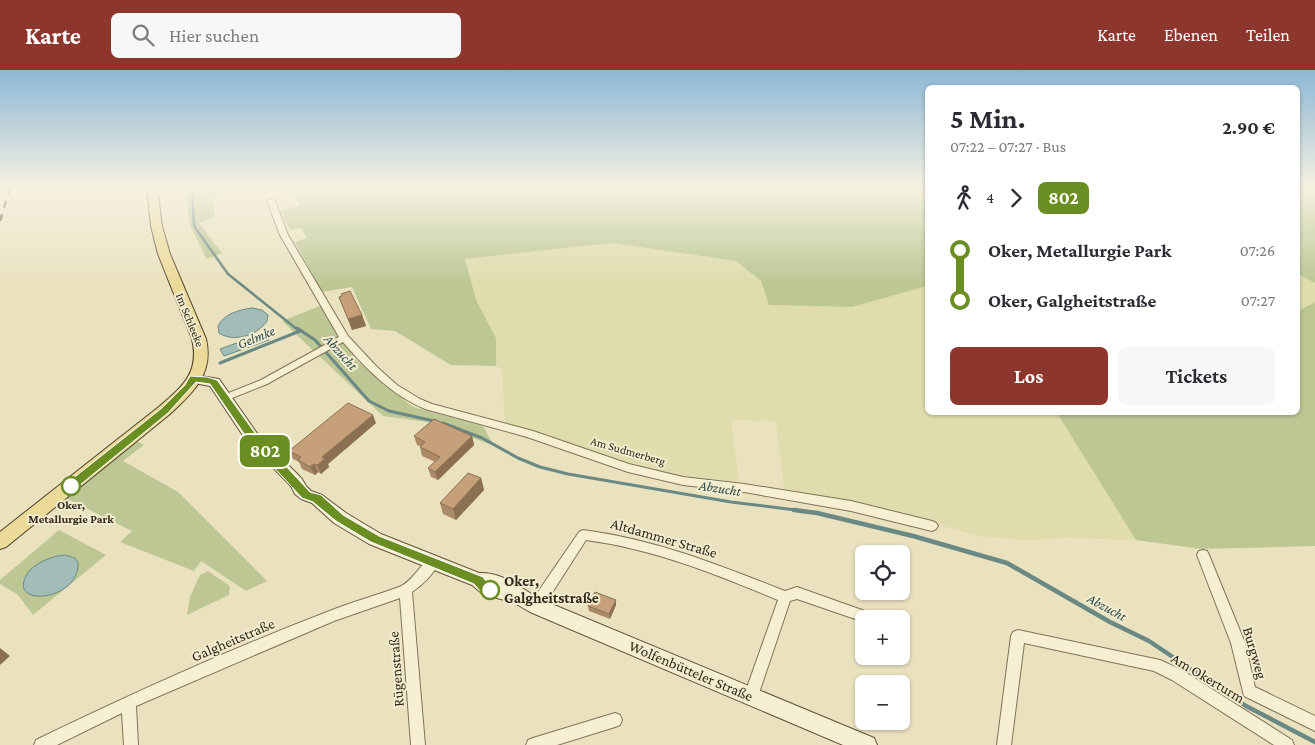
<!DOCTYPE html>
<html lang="de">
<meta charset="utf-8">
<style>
:root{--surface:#fff;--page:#f7f7f7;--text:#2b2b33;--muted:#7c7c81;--accent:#8c362d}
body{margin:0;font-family:"Crimson Pro",serif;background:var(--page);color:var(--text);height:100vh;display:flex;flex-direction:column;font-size:19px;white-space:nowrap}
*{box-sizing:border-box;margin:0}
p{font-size:16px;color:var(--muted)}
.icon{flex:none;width:28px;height:28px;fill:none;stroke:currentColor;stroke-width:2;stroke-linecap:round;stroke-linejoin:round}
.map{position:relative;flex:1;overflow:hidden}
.panel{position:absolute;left:925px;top:15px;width:375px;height:330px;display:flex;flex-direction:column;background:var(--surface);border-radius:8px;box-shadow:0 1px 4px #0004}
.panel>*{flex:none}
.badge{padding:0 10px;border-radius:8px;font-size:18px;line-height:32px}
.fabs{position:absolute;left:855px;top:475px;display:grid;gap:10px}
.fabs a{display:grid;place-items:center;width:55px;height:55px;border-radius:8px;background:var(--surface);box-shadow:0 1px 4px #0004;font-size:25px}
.map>.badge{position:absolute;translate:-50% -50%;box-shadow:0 0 0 2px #fff}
.legs{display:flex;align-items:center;gap:8px;height:55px;padding:0 25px;font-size:16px}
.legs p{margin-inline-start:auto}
.headline{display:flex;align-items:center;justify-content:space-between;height:85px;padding:0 25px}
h1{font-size:28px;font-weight:700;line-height:38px}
.cta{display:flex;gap:10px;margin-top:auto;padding:10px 25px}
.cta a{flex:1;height:58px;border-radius:8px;background:var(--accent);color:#fff;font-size:20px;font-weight:700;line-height:58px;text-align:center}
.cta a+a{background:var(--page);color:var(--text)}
ul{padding:0 25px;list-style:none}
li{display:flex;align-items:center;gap:18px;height:50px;font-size:19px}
li i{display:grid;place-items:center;width:8px;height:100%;margin:0 6px;background:currentColor}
li i::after{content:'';width:12px;height:12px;margin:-6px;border:4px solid;border-radius:50%;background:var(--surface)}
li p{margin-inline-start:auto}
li:first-child i{background:linear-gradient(#0000 50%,currentColor 0)}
li:last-child i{background:linear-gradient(currentColor 50%,#0000 0)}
header{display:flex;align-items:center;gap:30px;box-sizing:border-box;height:70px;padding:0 25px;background:var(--accent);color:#fff}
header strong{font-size:24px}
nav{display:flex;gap:28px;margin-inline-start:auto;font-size:18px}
.search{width:350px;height:45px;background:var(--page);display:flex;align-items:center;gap:12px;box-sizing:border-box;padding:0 18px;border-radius:8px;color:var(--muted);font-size:19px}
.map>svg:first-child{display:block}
.farmland{fill:#dfdcad}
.green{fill:#bcc794}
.water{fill:#a2bcb7;stroke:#6a8985}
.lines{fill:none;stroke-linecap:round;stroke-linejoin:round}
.stream-far2{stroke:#6a8985;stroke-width:2.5}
.stream-far1{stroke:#6a8985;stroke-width:3}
.stream{stroke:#6a8985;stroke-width:4.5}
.street-casing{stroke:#817359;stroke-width:2}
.secondary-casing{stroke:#63543c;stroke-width:2}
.primary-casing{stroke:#4f412d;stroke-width:2}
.street{fill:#f6efd2;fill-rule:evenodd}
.secondary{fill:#f6efd2;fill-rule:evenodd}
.primary{fill:#ecda99;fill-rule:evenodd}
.rail{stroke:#32291c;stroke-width:2.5;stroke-dasharray:7 7;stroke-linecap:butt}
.wall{fill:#aa8a67}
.shaded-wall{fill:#8b7054}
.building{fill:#c6a078;stroke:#8b7054}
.line-1{fill:#6b8e23;stroke:#fff}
.stop-1-dot{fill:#fff;stroke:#6b8e23;stroke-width:2.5}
.labels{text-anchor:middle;stroke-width:4;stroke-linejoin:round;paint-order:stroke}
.street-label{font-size:12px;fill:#32291c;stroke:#f2ebce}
.stop-label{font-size:12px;font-weight:bold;fill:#32291c;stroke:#f2ebce}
.water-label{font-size:14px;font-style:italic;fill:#2d4f51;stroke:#f2ebce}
.near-street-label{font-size:15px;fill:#32291c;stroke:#f2ebce}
.near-stop-label{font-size:15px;font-weight:bold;fill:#32291c;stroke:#f2ebce;text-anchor:start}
</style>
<header>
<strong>Karte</strong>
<div class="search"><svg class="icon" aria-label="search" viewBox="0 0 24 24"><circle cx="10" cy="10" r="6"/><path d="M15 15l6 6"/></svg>Hier suchen</div>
<nav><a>Karte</a><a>Ebenen</a><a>Teilen</a></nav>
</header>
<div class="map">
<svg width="1315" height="675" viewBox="0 0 1315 675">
<rect width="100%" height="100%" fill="#eae2bf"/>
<g class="farmland">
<polygon points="612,173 736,191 761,211 769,235 852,237 927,216 928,342 1057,343 1136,470 1066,468 1026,470 983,467 865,435 784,420 776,351 731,350 739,412 681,406 629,394 505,355 502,299 496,296 496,268 476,230 464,189"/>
<polygon points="1298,204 1315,213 1315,232 1298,241"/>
</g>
<g class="green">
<polygon points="185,118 225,118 223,124 212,128 215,147 199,153 222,183 207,189 190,156"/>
<polygon points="289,118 927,118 927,216 852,237 769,235 761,211 736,191 612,173 465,189 476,230 496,268 496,296 451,295 395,261 371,259 352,217 322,222 295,172 307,168 301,158 290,160 281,141 300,135"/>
<polygon points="1298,118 1315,118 1315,213 1298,204"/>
<polygon points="1315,232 1315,476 1201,479 1136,470 1057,343 1298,342 1298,241"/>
<polygon points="320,236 355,289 413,337 483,356 494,376 435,353 383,346 282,251"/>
<polygon points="136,371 144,375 123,391 178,422 267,511 246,521 201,491 194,501 120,472 132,461 70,430 60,438 55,436"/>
<polygon points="59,460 106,485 33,545 18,525 0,514 0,510"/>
<polygon points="208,501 230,516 229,525 187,545 190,527 200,505"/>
</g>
<g class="water">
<path d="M252,238l10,2 6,5 -1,6c-9,14 -33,22 -48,12l-1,-7c6,-12 20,-16 34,-18z"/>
<polygon points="265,263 269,270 224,286 220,279"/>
<path d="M65,485l10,3 3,4c3,41 -78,47 -48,8 10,-9 22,-14 35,-15z"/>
</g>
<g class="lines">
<polyline class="stream-far2" points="192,118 194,156 228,204 298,260"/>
<g class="stream-far1">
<polyline points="297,258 315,270 369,331 389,341 434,351"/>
<polyline points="220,293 300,261"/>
<polyline points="443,353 482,368 518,388 540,397 568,404 731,432 804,441"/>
</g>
<polyline class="stream" points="794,440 817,443 913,466 1007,493 1110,552 1149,571 1246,636 1315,672"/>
<g class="street-casing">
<g id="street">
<path d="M268,129l7,2 13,34 60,101 28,30 21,19 23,14 12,5 101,27 96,33 54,13 61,7 107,17 81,20 4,2 2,3 -2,3 -4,2 -81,-20 -107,-19 -61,-7 -55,-13 -101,-35 -102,-28c-33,-14 -58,-39 -82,-67l-76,42 -40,16h-6l-2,-2 2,-2 40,-16 78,-43 -59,-102 -13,-34z"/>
<path d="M583,460c71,9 136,35 202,61l12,-4 79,28 1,4h-13v3l-67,-23 -7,2 -32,95 -2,5 -5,2 -5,-2 -2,-5 34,-96c-63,-26 -124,-51 -192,-60l-45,70 -5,2 -5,-2 -1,-4 1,-4 48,-70z"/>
<polygon points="1203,480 1207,481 1209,485 1245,573 1255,617 1315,646 1315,661 1244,626 1231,573 1197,485 1199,481"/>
<path d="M433,488l4,1 2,4c-6,12 -16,21 -27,29l13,153h-14l-11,-147 -66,23 -198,85 2,39h-14l-2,-32 -65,32h-23l2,-5c95,-46 192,-90 291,-128 24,-10 48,-16 72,-25 15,-6 21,-25 34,-29z"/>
<polygon points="901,553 906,555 909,560 907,564 902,566"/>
<polygon points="1018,560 1160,590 1182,600 1292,670 1294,675 1274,675 1172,610 1154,601 1024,573 1011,675 997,675 1011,566 1013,562"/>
<polygon points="615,643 620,645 622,650 620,655 615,657 557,675 526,675 528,670 533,668"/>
</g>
</g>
<g class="secondary-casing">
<path id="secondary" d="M194,305l25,4 37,53 46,47 4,7 5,5 11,4 24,18 35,21 98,39c25,-1 42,16 63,27l332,138 3,7h-34l-313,-133 -17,-10 -29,-7 -12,-10 -103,-41 -35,-21 -22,-20 -11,-4 -6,-5 -4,-8 -45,-46 -36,-54 -21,-4 -2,-3 2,-3z"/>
</g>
<g class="primary-casing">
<path id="primary" d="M147,118h10l5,38 8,28 36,85c8,34 -12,53 -36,75l-164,133 -6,2v-17l160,-126c23,-20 40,-34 32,-67l-34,-85 -7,-28z"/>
</g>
<use href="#street" class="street"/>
<use href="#secondary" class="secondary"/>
<use href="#primary" class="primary"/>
<polyline class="rail" points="0,151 10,118"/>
</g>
<g class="wall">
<polygon points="342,226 362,245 366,256 352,260 339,227"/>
<polygon points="376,353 328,394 329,397 321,404 318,402 315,405 302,399 299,392 293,389 289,381"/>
<polygon points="414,366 472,366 474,375 438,410 431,407 428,398 435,392 422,386 420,377 420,376 417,375"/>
<polygon points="481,408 484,420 456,450 443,444 440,433"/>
<polygon points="616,535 610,549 589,541 588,536"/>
</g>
<g class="shaded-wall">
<polygon points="362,245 366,256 352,260 348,249"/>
<polygon points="373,345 376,353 328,394 329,397 321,404 317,395 322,387"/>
<polygon points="472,366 474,375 438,410 435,402"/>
<polygon points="314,394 318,402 315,405 310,397"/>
<polygon points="481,408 484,420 456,450 453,439"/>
<polygon points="616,530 616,535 610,549 609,544"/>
<polygon points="0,578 10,586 0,595"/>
</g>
<g class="building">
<polygon points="350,221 362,245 348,249 339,227 342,226 341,224"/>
<polygon points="348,333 373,345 322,387 325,389 317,395 314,394 310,397 298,390 301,387 289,381"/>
<polygon points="434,349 472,366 435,402 428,398 440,387 420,377 425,372 414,366"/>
<polygon points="468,403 481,408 453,439 440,433"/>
<polygon points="595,522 616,530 609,544 588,536"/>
</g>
<linearGradient id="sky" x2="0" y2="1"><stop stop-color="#8cb7d4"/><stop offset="0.55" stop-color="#f6f2e2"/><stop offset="1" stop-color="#f6f2e2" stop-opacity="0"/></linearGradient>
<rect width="1315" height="213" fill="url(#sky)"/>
<polygon class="line-1" points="190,306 207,307 217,310 255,363 310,422 321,425 343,445 379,466 483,507 488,514 494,516 496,520 494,523 490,525 480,521 474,514 371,472 336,451 313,432 302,428 247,368 210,314 196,312 168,343 75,419 67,419 66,416 67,413 162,338 185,315"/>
<g class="stop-1-dot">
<circle cx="71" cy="416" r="9"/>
<circle cx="490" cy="520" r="9"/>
</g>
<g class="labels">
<g class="street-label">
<text transform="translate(190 250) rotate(68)" y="4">Im Schleeke</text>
<text transform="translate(628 381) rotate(16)" y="4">Am Sudmerberg</text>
</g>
<g class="stop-label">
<text x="71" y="439">Oker,<tspan x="71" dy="14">Metallurgie Park</tspan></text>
</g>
<g class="water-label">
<text transform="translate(256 267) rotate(-22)" y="5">Gelmke</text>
<text transform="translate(341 282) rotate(48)" y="5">Abzucht</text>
<text transform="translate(720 418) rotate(9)" y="5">Abzucht</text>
<text transform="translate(1107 537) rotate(29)" y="5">Abzucht</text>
</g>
<g class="near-street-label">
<text transform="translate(664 468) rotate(16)" y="5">Altdammer Straße</text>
<text transform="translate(233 570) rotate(-23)" y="5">Galgheitstraße</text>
<text transform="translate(1255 583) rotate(74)" y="5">Burgweg</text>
<text transform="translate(396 599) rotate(-94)" y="5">Rügenstraße</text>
<text transform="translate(691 601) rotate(23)" y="5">Wolfenbütteler Straße</text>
<text transform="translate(1208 608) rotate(31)" y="5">Am Okerturm</text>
</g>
<g class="near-stop-label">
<text x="504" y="516">Oker,<tspan x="504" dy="17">Galgheitstraße</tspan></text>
</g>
</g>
</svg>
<div class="fabs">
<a><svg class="icon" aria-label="locate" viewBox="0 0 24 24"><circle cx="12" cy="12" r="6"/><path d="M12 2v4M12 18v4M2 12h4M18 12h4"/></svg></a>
<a>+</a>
<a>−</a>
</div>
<b class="badge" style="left:265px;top:381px;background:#6b8e23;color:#fff">802</b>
<section class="panel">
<div class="headline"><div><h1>5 Min.</h1><p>07:22 – 07:27 · Bus</p></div><b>2.90 €</b></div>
<div class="legs"><svg class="icon" aria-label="walk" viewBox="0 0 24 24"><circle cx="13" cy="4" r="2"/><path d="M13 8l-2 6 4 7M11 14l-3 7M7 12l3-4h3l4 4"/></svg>4<svg class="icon" aria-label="forward" viewBox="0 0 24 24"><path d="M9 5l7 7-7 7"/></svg><b class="badge" style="background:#6b8e23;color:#fff">802</b></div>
<ul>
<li><i style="color:#6b8e23"></i><b>Oker, Metallurgie Park</b><p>07:26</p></li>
<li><i style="color:#6b8e23"></i><b>Oker, Galgheitstraße</b><p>07:27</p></li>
</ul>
<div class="cta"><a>Los</a><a>Tickets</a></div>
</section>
</div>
